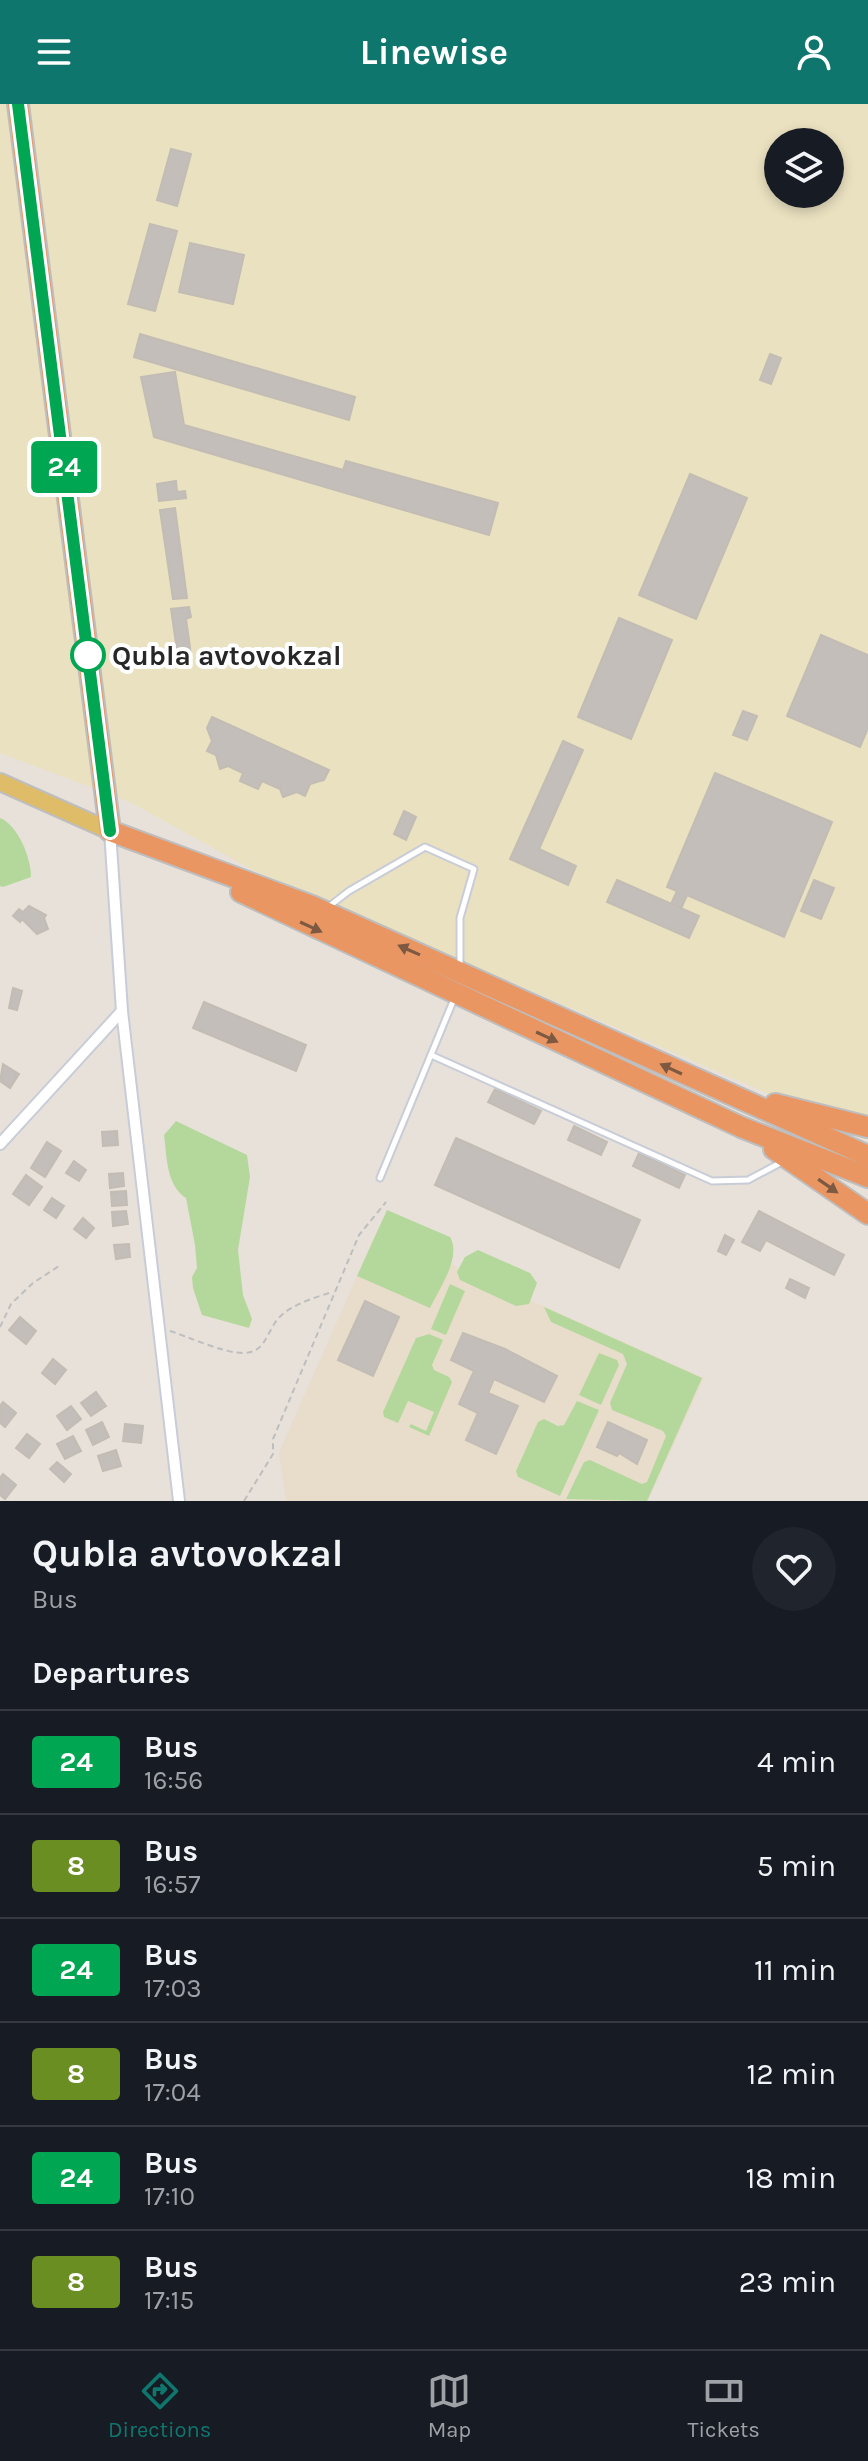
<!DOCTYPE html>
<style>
:root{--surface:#171b24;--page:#20242c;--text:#f1f3f6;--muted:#9ea1a6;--line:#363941;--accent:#0f766e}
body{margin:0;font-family:Karla,sans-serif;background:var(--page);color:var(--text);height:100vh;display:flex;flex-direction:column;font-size:30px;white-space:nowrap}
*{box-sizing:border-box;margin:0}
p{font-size:26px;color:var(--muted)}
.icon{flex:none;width:44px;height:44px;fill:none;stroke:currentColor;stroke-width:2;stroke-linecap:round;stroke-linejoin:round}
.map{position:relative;height:1397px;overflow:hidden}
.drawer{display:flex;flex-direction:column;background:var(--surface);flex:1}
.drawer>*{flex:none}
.badge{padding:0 16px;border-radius:6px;font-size:28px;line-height:52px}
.buttons{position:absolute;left:764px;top:24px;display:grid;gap:16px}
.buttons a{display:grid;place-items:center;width:80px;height:80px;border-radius:50%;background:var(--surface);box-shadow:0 4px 12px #0003;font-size:40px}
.map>.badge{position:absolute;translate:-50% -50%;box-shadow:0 0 0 4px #fff}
h2{padding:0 32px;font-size:30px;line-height:72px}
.round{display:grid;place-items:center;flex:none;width:84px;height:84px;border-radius:42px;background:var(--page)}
.headline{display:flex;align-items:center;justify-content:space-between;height:136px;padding:0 32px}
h1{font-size:38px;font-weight:700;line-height:60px}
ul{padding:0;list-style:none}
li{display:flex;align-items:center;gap:24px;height:104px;padding:0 32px;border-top:2px solid var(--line)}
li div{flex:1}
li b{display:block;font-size:30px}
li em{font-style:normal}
li .badge{min-width:88px;font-weight:700;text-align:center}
header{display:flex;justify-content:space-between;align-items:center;height:104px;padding:0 32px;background:var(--accent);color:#fff;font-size:36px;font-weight:700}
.tab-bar{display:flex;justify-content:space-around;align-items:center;height:112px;border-top:2px solid var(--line);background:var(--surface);font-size:22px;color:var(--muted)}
.tab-bar a{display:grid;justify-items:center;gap:4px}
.tab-bar .on{color:var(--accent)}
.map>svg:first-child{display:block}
.education{fill:#e8ddcb}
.green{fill:#b4d89c}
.sand{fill:#eae1c0;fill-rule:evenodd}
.building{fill:#c3beb9;stroke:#c2bcb4;stroke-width:2}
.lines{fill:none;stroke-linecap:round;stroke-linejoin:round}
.lane-casing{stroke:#c8ccd7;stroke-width:9}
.street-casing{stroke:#c8ccd7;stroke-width:14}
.primary-casing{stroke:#bebebe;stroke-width:20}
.highway-casing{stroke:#bebebe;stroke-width:24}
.path{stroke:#bebebe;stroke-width:2;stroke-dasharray:6 4;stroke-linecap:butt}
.lane{stroke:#fff;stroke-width:5}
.street{stroke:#fff;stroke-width:10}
.primary{stroke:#debc68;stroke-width:16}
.highway{stroke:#e99663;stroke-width:20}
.oneway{fill:#7e5942}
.line-casing{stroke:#fff;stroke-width:18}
.line{stroke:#00a651;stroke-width:12}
.stop-dot{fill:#fff;stroke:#00a651;stroke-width:4}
.labels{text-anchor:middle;stroke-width:8;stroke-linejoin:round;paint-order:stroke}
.stop-label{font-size:28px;font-weight:bold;fill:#272727;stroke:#fff;text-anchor:start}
</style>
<header><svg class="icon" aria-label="menu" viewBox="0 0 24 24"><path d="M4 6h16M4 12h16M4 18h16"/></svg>Linewise<svg class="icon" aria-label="person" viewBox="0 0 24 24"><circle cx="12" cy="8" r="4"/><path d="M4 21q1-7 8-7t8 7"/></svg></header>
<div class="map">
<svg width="868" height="1397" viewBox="0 0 868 1397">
<rect width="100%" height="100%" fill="#e8e1da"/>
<polygon class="education" points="377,1127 704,1274 648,1397 286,1397 279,1348"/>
<g class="green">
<path d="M0,714c18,7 31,40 31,59l-28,10 -3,-1z"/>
<path d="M176,1017l71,34 3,22 -12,73 5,45 9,24 -3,9 -47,-13 -9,-27 -1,-11 5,-9 -2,-23 -9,-47c-20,-13 -19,-41 -22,-63z"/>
<path d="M387,1106l63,27c12,20 -11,52 -20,71l-73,-32z"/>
<polygon points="478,1146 530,1169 537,1179 529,1200 516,1202 460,1176 457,1168 465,1153"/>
<polygon points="450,1180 465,1187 446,1231 431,1225"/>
<polygon points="544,1203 702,1274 647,1397 566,1395 584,1358 590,1356 642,1380 647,1378 666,1332 663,1327 612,1306 610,1299 627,1260 623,1250 551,1218"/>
<polygon points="429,1230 443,1236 432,1261 434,1266 449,1273 452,1278 429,1332 409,1323 411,1320 426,1327 434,1308 408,1297 398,1319 384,1313 383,1308 416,1234"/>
<polygon points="599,1249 617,1256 619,1261 601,1301 579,1291"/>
<polygon points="577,1297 599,1306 560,1392 518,1373 516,1367 538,1318 544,1315 558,1322 564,1321"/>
</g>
<path class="sand" d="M0,0h868v1033l-615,-267 -123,-68 -130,-49zM778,38h52v52h-52z"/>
<g class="building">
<polygon points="171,45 191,50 177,102 157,96"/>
<polygon points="150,120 177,127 155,207 128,200"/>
<polygon points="190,139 244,151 233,200 179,188"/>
<polygon points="140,230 355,293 349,316 134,253"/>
<polygon points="770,250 781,254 771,280 760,276"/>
<polygon points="175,268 184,321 343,366 346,357 498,399 489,431 154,333 141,273"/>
<polygon points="690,370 747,394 696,515 639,491"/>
<polygon points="176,377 177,388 185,387 186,394 159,397 157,380"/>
<polygon points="175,404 187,494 173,495 160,406"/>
<polygon points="189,503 191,513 186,515 191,551 178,553 171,505"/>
<polygon points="619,514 672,536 631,635 578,613"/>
<polygon points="821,531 868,551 868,624 860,643 787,612"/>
<polygon points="743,607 757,612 747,636 733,631"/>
<polygon points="212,613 329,666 324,676 310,680 305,692 297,688 283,693 280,685 262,677 258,685 240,677 243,669 228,662 220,665 216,651 207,647 212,637 207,624"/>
<polygon points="563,637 583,646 539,745 576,762 568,781 510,755"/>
<polygon points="715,669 832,718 784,833 687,791 681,805 671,800 677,787 667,783"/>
<polygon points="404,707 416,713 406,736 394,730"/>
<polygon points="617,776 699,812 689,834 607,798"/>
<polygon points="814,776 834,784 821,815 801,807"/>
<polygon points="29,802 46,811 44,814 48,825 37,830 22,815 20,818 13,812 19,805 23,808"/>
<polygon points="13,884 22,887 17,906 9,904"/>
<polygon points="204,898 306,941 296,967 193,924"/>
<polygon points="3,960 19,970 10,984 0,977"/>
<polygon points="495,985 541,1007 534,1020 488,998"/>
<polygon points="574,1022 607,1038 601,1051 568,1036"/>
<polygon points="117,1027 118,1041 103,1042 102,1028"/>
<polygon points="456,1034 640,1116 619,1164 435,1081"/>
<polygon points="47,1038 61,1047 45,1073 31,1064"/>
<polygon points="639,1049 685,1071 679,1084 633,1062"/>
<polygon points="74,1057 86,1066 79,1077 66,1069"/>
<polygon points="123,1069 124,1082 110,1084 109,1070"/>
<polygon points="26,1071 42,1083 29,1101 13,1090"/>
<polygon points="126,1087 127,1101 112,1102 111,1088"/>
<polygon points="52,1094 64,1102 56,1114 44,1106"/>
<polygon points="126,1107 128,1120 113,1122 112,1108"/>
<polygon points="759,1107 844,1151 834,1171 766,1136 760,1147 742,1138"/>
<polygon points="83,1114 94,1124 86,1134 74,1125"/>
<polygon points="725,1131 734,1136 726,1151 718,1147"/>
<polygon points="129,1140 130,1153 116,1155 114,1141"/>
<polygon points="790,1175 809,1184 805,1194 786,1184"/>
<polygon points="365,1197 399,1213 373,1272 338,1256"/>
<polygon points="20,1213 36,1227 26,1240 9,1226"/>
<polygon points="463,1229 505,1245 557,1272 544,1298 494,1275 488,1289 518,1302 496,1350 466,1336 478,1309 459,1300 474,1267 451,1256"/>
<polygon points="53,1255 66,1266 55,1280 42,1269"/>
<polygon points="96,1288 106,1302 91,1312 81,1299"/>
<polygon points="3,1298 16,1309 5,1323 0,1319 0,1302"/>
<polygon points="71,1302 81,1315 67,1326 57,1312"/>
<polygon points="102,1318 109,1333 93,1341 86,1326"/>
<polygon points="608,1318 647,1336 637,1360 619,1349 617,1352 597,1343"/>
<polygon points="125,1320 143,1322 141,1339 123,1337"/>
<polygon points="27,1330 40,1340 29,1354 16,1344"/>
<polygon points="73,1332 81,1347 65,1355 57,1340"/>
<polygon points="116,1346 121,1362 103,1367 98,1352"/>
<polygon points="57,1358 71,1370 64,1378 50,1365"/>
<polygon points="3,1370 16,1381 5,1395 0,1391 0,1374"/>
</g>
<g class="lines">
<g class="lane-casing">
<g id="lane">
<polyline points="327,804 349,787 425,743 474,765 460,814 460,864"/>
<polyline points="431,951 712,1077 748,1076 782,1058"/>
<polyline points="380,1074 454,895"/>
</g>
</g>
<g class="street-casing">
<g id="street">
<polyline points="110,727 122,907 179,1397"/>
<polyline points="0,1040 122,907"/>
</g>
</g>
<g class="primary-casing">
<polyline id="primary" points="0,678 110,727"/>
</g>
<g class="highway-casing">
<g id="highway">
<polyline points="18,0 110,727 312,802 868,1052"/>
<polyline points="241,788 741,1023 868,1073"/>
<polyline points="775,1000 868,1023"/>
<polyline points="774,1045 868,1110"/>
</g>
</g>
<g class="path">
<polyline points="0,1223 11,1200 33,1179 59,1162"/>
<path d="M170,1227c19,6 53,22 73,22 22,0 23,-19 34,-33 12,-15 37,-22 55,-28"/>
<polyline points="244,1397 273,1350 273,1335 359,1131 386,1098"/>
</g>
<use href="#lane" class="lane"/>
<use href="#street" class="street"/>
<use href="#primary" class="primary"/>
<use href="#highway" class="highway"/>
</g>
<defs><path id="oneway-solid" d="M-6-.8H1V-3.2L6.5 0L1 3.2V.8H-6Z" transform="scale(2)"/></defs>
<g class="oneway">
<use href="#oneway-solid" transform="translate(311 823) rotate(25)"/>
<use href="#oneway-solid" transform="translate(409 846) rotate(-156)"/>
<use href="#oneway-solid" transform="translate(547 933) rotate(25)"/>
<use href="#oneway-solid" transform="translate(671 965) rotate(-155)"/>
<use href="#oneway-solid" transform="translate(828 1082) rotate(35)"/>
</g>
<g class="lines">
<g class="line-casing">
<polyline id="line" points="18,0 110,727"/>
</g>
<use href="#line" class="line"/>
</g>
<circle class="stop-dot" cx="88" cy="551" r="16"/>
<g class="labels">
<g class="stop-label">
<text x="112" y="561">Qubla avtovokzal</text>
</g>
</g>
</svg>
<div class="buttons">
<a><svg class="icon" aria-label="layers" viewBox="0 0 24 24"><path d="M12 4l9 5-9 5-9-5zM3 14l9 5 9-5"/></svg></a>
</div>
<b class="badge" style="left:64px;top:363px;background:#00a651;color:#fff">24</b>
</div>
<section class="drawer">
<div class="headline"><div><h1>Qubla avtovokzal</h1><p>Bus</p></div><a class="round"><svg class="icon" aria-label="heart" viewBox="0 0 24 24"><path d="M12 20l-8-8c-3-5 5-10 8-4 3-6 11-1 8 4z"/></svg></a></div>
<h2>Departures</h2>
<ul>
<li><span class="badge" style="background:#00a651;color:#fff">24</span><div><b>Bus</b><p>16:56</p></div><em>4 min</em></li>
<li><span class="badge" style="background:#6b8e23;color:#fff">8</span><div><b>Bus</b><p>16:57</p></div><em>5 min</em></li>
<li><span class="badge" style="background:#00a651;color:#fff">24</span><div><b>Bus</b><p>17:03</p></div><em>11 min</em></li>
<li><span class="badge" style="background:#6b8e23;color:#fff">8</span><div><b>Bus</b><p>17:04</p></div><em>12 min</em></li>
<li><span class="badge" style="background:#00a651;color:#fff">24</span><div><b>Bus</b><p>17:10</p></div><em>18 min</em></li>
<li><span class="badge" style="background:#6b8e23;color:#fff">8</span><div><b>Bus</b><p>17:15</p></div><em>23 min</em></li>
</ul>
</section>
<nav class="tab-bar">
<a class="on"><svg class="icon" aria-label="directions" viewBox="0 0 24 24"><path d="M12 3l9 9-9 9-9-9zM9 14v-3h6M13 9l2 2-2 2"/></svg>Directions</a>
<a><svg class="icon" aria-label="map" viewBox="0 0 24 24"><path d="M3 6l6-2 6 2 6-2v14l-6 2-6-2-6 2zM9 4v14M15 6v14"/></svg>Map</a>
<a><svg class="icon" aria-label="tickets" viewBox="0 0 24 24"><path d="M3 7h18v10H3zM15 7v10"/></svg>Tickets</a>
</nav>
